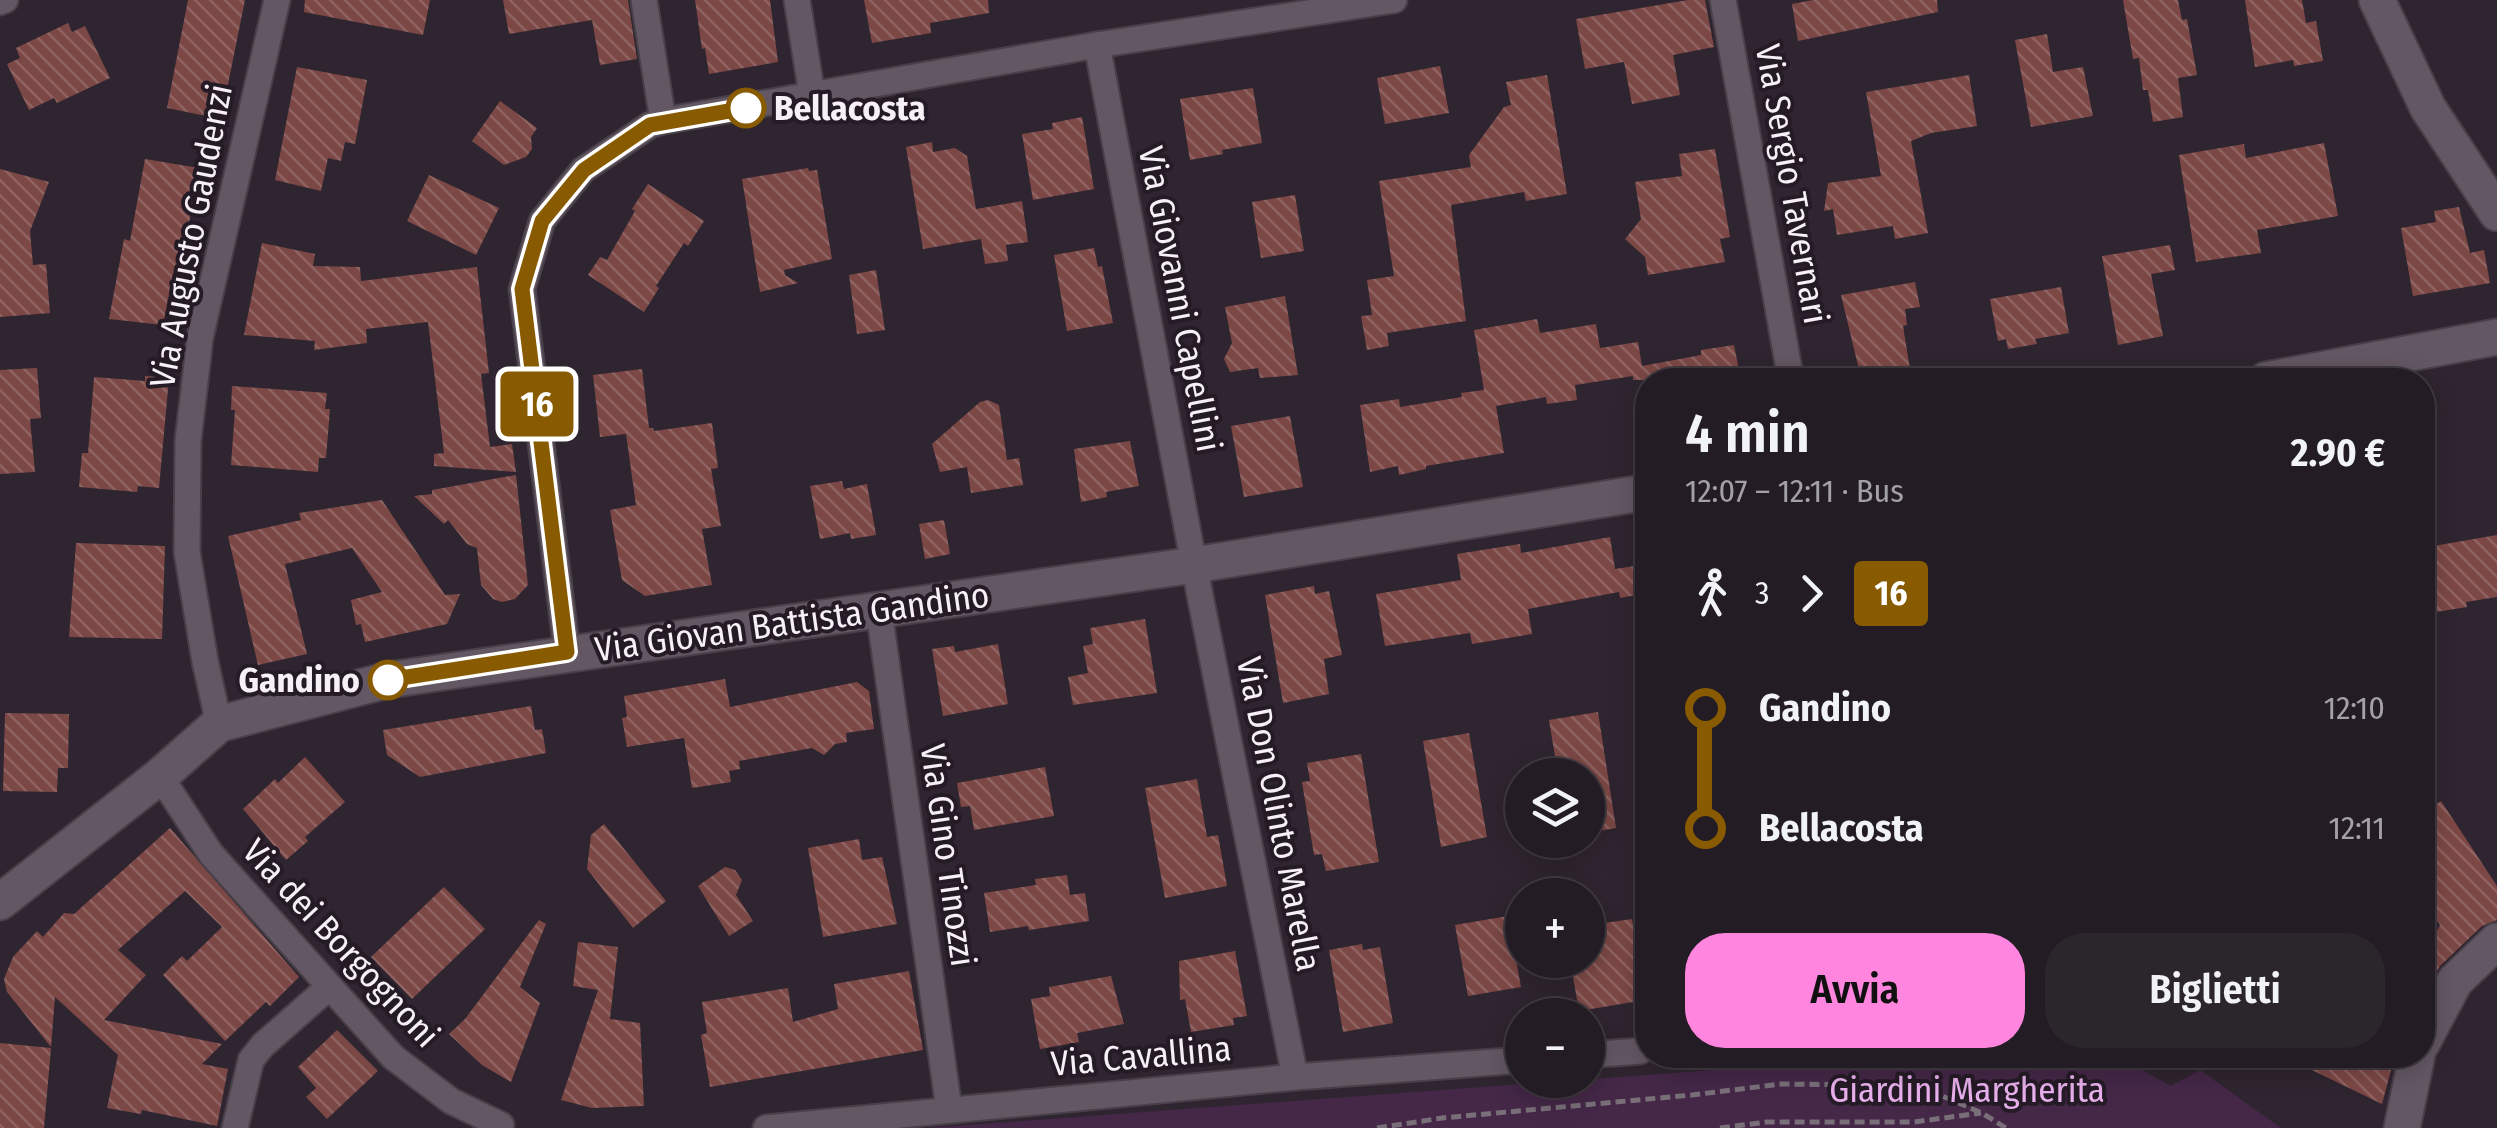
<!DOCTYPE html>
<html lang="it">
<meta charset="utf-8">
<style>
:root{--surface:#231c24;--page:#2b252c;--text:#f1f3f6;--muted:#a3a1a6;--line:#403a41;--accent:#ff85df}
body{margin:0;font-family:"Fira Sans Condensed",sans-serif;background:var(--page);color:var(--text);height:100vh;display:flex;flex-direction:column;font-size:38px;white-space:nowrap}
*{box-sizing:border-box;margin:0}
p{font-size:32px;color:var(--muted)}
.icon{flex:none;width:55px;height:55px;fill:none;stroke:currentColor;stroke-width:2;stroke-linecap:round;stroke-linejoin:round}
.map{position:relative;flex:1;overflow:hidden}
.details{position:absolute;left:1635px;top:368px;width:800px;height:700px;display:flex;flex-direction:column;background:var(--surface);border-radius:40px;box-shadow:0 5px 25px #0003,0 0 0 2px var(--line)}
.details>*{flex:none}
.badge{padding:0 20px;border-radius:8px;font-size:35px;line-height:65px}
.buttons{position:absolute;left:1505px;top:758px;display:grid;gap:20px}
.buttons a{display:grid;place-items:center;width:100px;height:100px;border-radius:50%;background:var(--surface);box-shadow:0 5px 25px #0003,0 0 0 2px var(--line);font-size:50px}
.map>.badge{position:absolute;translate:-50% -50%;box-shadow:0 0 0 5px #fff}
.legs{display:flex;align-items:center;gap:15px;height:110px;padding:0 50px;font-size:32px}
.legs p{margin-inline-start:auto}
.headline{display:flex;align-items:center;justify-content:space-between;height:170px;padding:0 50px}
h1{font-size:55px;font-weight:600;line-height:75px}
.button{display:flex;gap:20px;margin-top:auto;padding:20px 50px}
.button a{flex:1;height:115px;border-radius:40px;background:var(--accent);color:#111;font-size:40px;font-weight:600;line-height:115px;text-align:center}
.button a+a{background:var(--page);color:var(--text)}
ul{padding:0 50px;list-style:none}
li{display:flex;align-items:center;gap:35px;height:120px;font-size:38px}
li i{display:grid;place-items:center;width:15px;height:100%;margin:0 12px;background:currentColor}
li i::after{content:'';width:25px;height:25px;margin:-12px;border:8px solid;border-radius:50%;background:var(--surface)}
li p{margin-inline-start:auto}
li:first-child i{background:linear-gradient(#0000 50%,currentColor 0)}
li:last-child i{background:linear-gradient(currentColor 50%,#0000 0)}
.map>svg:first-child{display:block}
.green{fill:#452848}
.building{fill:url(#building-back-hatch)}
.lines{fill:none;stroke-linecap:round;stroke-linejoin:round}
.street-casing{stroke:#484049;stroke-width:29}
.secondary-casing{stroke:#484049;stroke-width:39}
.path{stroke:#786f79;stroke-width:5;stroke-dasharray:10 5;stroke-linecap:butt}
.street{stroke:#635764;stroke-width:25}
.secondary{stroke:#635764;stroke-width:35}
.line-1-casing{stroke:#fff;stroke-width:22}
.line-1{stroke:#885b00;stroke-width:15}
.stop-1-dot{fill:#fff;stroke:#885b00;stroke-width:5}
.labels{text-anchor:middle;stroke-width:8;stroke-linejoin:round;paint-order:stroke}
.stop-label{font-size:35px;font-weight:bold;fill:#f7f0f7;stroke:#251b26;text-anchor:start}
.street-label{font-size:35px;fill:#f7f0f7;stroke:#251b26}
.park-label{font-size:35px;fill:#e7afeb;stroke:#251b26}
</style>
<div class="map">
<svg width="2497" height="1128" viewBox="0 0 2497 1128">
<defs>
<pattern id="building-back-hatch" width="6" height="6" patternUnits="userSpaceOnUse" patternTransform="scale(2.5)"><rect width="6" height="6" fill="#7c4845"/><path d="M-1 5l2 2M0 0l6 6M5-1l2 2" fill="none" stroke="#8f6361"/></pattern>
</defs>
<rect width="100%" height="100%" fill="#2f2530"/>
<polygon class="green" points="1918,1055 2114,1055 2171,1086 2200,1070 2281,1128 926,1128"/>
<g class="building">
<polygon points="188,0 245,0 221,119 167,108"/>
<polygon points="305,0 430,0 423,35 304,12"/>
<polygon points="503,0 628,0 637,59 600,65 592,20 509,34"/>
<polygon points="695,0 770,0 778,62 709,74 705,48 702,49"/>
<polygon points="864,0 988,0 989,13 930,23 931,33 872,43"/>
<polygon points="1688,0 1705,0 1714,47 1673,55 1680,95 1632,104 1624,62 1585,69 1576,19"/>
<polygon points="1813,0 1937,0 1938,12 1798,41 1792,4"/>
<polygon points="2123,0 2178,0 2182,20 2187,19 2197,75 2178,78 2183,117 2153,122 2148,90 2143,90 2139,58 2133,59"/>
<polygon points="2245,0 2302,0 2306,23 2316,21 2323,61 2294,66 2293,60 2255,67"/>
<polygon points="68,23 72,32 85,26 110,78 57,103 54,98 29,110 7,64 20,58 16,48"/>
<polygon points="2047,34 2053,72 2083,67 2093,116 2031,127 2015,40"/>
<polygon points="1440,66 1449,113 1385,124 1377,78"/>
<polygon points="297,67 367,80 355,144 345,142 341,161 328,158 321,191 275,180"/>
<polygon points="1547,75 1567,194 1526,201 1524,192 1451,205 1466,321 1387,333 1389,346 1367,350 1361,316 1372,315 1367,280 1394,276 1379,181 1471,167 1469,155 1504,107 1511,105 1506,82"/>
<polygon points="1969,75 1977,126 1931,133 1911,141 1928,233 1895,239 1893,226 1837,235 1833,209 1824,211 1828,183 1881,176 1866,92"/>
<polygon points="1253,88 1262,143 1222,150 1223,154 1190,160 1180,99"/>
<polygon points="500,101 537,128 531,137 532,149 526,157 504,165 472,141"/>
<polygon points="1082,117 1094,189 1033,200 1022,134 1053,129 1052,123"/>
<polygon points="932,142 933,152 955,148 967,156 976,209 1022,201 1028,242 1006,245 1008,261 985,264 981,239 923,249 906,147"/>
<polygon points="2324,143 2338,216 2257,230 2261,253 2196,262 2179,155 2244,144 2246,158"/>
<polygon points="1715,149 1730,237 1720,239 1725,262 1648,275 1645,257 1625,239 1641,219 1635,182 1682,176 1679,154"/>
<polygon points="145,159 199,168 180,274 173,273 163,325 109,319 124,239 130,241"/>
<polygon points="808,168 809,171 817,170 832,259 784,270 785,275 798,283 760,292 742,179"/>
<polygon points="0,169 49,182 30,231 33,265 46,264 50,313 0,317"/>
<polygon points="429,175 499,208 476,255 407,221"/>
<polygon points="648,184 704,221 688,246 684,243 656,286 659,288 644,312 588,275 600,257 607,260 635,211 632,209"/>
<polygon points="1295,195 1304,251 1261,258 1252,202"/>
<polygon points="2459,207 2470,253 2484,250 2490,283 2413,296 2401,228 2436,222 2434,211"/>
<polygon points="262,243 315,254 313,266 360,267 361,281 477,267 489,373 481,374 490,447 512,444 516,472 434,466 434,454 444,453 428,322 366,329 367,343 314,350 315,341 244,335"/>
<polygon points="2170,245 2175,270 2151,274 2163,336 2118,345 2102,256"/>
<polygon points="1094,248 1098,267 1102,266 1113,323 1067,331 1054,255"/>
<polygon points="876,270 885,330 857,334 849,275"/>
<polygon points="1915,282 1920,307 1905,309 1907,325 1903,326 1910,369 1861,378 1841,295"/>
<polygon points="2061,287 2069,333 2035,339 2037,344 2008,349 2006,339 1998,341 1990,299"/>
<polygon points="1285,296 1298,375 1260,378 1258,368 1230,372 1224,359 1232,343 1225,307"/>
<polygon points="1537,319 1540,333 1596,324 1600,348 1638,342 1642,366 1701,355 1701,350 1734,345 1741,380 1633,380 1633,376 1575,385 1577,400 1547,404 1546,397 1496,406 1504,453 1426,466 1426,469 1399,475 1398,466 1370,472 1360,405 1399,399 1400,407 1462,397 1461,393 1484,390 1474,330"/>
<polygon points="37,368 41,418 30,419 35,472 0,474 0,370"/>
<polygon points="642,369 649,428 653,428 654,431 712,423 718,468 711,469 721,526 702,529 712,585 645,596 622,580 610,510 636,505 626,434 600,437 593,375"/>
<polygon points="145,376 169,378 159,488 138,486 137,492 79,487 82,453 88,453 94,377 145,381"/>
<polygon points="232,386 327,393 325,409 330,409 326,458 319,458 318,472 231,465 235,410 231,410"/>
<polygon points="988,400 999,405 1007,460 1019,458 1023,485 971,493 967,467 940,472 932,444 980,402"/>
<polygon points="1290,416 1303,487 1244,497 1231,426"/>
<polygon points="1130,441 1139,486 1106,492 1107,497 1081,502 1074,449"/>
<polygon points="516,475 528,585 515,599 502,602 493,599 481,585 477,548 467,544 448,520 444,524 414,496 432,494 432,490"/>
<polygon points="842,481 844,489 867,484 876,535 851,539 850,533 820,539 810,486"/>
<polygon points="382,500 445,595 460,594 447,624 365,642 361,624 356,625 351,600 382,592 352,548 285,564 307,654 258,665 228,536 301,520 299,513"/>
<polygon points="944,520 950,554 925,559 919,524"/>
<polygon points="2497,535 2497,597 2466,602 2467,607 2430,613 2429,606 2422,607 2422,548"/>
<polygon points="1610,537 1615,569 1648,564 1648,593 1620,598 1619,592 1528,609 1532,634 1472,644 1470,633 1385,646 1376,594 1461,580 1457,554 1520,544 1521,553"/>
<polygon points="76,543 165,546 162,639 69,637"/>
<polygon points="1314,586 1315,594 1329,591 1342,655 1324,659 1329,694 1283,703 1265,595"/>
<polygon points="1145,619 1157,693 1073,705 1068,677 1088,673 1083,646 1093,644 1090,628"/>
<polygon points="998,644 1008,704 943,716 932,649 954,646 955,652"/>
<polygon points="725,679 730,707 857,682 869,691 874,729 846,733 847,742 835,744 824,755 812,748 739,761 740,769 729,771 731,782 692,788 684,738 627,747 622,718 627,717 624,696"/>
<polygon points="531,706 535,730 542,729 546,753 420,777 387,755 383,730"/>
<polygon points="1598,712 1616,828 1592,832 1591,823 1588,824 1588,775 1558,775 1549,720"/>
<polygon points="5,713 69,714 68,768 58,768 57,792 3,791"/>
<polygon points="1469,733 1487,837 1441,847 1423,741"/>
<polygon points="1361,754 1379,862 1326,871 1322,854 1314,855 1302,782 1310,781 1307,763"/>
<polygon points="305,757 345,802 305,837 308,841 286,860 243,809 275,779 278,783"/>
<polygon points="1045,767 1054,816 974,830 970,806 961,807 957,783"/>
<polygon points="1197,779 1207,837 1218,835 1227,886 1165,898 1145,788"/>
<polygon points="2441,801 2497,886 2497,920 2482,926 2440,966 2422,997 2422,960 2440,925 2422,898 2422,813"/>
<polygon points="604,824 666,901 633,928 587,869 591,835"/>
<polygon points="170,828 299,977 270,1006 266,1002 225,1041 163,975 182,956 187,961 222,927 185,891 118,950 146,975 104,1020 222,1044 202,1064 228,1069 217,1126 142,1110 141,1114 107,1108 118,1055 55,997 51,1047 7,992 4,979 13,957 37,931 43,937 64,913 74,914"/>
<polygon points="859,839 862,860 882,857 897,924 823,937 808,848"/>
<polygon points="725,867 735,870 742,880 736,895 753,921 729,936 698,886"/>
<polygon points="1067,875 1070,895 1085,893 1089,921 1029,930 1028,926 990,932 984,893 1036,885 1035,879"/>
<polygon points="444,887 485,929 412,999 371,957"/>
<polygon points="1508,916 1521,987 1468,996 1455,925"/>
<polygon points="1632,919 1645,1000 1579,1011 1570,960 1588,960 1588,942 1592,941 1590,925"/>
<polygon points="539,920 546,924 520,987 540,1003 511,1082 482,1065 449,1034 465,1019"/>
<polygon points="578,942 618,947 610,1019 640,1023 644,1106 592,1108 561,1100 598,990 573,986"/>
<polygon points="1362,944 1363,950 1380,947 1393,1023 1343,1032 1329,950"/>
<polygon points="1235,951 1247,1016 1233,1018 1234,1025 1191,1032 1185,999 1180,1000 1179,961"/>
<polygon points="909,971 923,1050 710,1087 701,1035 707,1033 702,1002 788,988 793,1022 838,1009 834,984"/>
<polygon points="1111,976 1124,1024 1077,1033 1079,1042 1040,1049 1031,999 1050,996 1049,987"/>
<polygon points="337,1030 378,1071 327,1119 306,1097 316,1088 298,1067"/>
<polygon points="0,1043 51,1048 44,1128 0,1128"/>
<polygon points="2281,1055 2395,1055 2382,1104"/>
</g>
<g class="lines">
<g class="street-casing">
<g id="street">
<polyline points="644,0 663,121"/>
<polyline points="797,0 812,95"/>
<polyline points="1723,0 1791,380"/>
<polyline points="0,2 5,0"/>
<polyline points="1097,45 1194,565 1295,1077"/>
<polyline points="879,611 949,1109"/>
<polyline points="567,652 522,289 542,221 583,170 650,125 663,121 1097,45 1394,0"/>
<polyline points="219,724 205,661 187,552 188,441 200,338 277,0"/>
<polyline points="160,776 211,854 393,1057 451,1101 501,1125"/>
<polyline points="1588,1055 1640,1051"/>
<polyline points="235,1128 251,1060 263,1045 329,987"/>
<polyline points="766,1128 1295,1077 1522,1060"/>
</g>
</g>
<g class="secondary-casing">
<g id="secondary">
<polyline points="2377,0 2428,108 2497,213"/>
<polyline points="2266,380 2497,337"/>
<polyline points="0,902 160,776 219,724 388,680 1194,565 1648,492"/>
<polyline points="2422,1043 2455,981 2497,941"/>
<polyline points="2402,1128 2417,1055"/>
</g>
</g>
<g class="path">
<polyline points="1377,1128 1442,1118 1692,1095 1781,1084 1871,1085 1935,1093 1982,1113 2006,1128"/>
<polyline points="1720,1128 1767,1122 1914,1122 1981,1113"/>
</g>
<use href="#street" class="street"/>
<use href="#secondary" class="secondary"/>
</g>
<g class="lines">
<g class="line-1-casing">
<polyline id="line-1" points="388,680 567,652 522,289 542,221 584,170 650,125 746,108"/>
</g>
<use href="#line-1" class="line-1"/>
</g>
<g class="stop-1-dot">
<circle cx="746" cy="108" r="18"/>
<circle cx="388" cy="680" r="18"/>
</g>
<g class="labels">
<g class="stop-label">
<text x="774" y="120">Bellacosta</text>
<text x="360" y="692" text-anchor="end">Gandino</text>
</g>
<g class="street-label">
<text transform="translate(1792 184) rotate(80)" y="12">Via Sergio Tavernari</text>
<text transform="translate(191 236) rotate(-79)" y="12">Via Augusto Gaudenzi</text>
<text transform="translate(1180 299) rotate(79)" y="12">Via Giovanni Capellini</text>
<text transform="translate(792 622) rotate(-8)" y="12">Via Giovan Battista Gandino</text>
<text transform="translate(1279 814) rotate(79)" y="12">Via Don Olinto Marella</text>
<text transform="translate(948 855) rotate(82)" y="12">Via Gino Tinozzi</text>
<text transform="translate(341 943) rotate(47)" y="12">Via dei Borgognoni</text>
<text transform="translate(1141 1056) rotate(-5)" y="12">Via Cavallina</text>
</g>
<g class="park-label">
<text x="1967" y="1102">Giardini Margherita</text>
</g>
</g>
</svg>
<div class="buttons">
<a><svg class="icon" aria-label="layers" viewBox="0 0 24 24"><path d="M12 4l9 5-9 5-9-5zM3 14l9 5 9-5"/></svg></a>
<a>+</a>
<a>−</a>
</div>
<b class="badge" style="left:537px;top:404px;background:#885b00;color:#fff">16</b>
<section class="details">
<div class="headline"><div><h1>4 min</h1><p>12:07 – 12:11 · Bus</p></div><b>2.90 €</b></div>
<div class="legs"><svg class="icon" aria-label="walk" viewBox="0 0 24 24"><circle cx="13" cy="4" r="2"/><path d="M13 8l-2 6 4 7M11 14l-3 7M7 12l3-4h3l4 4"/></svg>3<svg class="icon" aria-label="forward" viewBox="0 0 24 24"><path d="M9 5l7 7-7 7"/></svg><b class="badge" style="background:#885b00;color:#fff">16</b></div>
<ul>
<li><i style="color:#885b00"></i><b>Gandino</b><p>12:10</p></li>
<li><i style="color:#885b00"></i><b>Bellacosta</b><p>12:11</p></li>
</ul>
<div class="button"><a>Avvia</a><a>Biglietti</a></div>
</section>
</div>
